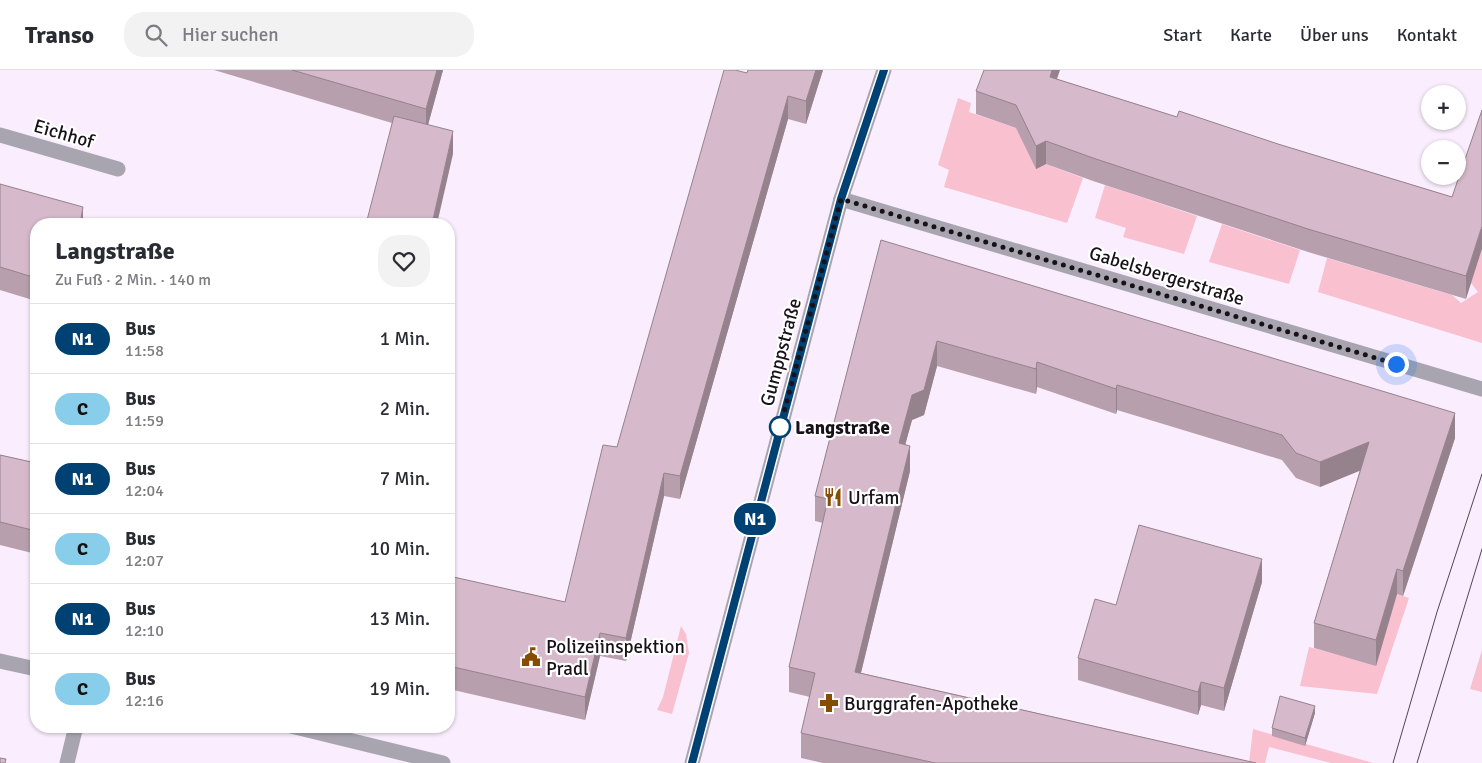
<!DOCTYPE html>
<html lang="de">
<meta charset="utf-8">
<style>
:root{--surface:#fff;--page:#f2f2f3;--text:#2b2b33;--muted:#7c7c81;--line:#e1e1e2}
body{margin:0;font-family:Signika,sans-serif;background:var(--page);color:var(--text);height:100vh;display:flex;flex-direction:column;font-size:19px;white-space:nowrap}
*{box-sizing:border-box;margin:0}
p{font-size:16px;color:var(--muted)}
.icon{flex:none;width:28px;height:28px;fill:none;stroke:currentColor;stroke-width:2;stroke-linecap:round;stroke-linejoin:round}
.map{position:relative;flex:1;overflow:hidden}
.drawer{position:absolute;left:30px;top:148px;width:425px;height:515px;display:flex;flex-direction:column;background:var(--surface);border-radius:20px;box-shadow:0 1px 4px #0004}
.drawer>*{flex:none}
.badge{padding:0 10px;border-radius:16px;font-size:18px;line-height:32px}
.tools{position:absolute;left:1421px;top:15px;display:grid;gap:10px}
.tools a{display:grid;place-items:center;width:45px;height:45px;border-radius:50%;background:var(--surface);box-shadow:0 1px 4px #0004;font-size:25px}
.you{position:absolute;width:25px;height:25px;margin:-12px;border:4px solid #fff;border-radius:50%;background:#1a73e8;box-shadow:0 0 0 8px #1a73e833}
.map>.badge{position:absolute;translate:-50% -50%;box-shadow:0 0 0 2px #fff}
.round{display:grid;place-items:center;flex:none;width:52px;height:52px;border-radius:20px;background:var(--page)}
.head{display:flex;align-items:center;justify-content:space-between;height:85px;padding:0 25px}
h1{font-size:24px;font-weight:700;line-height:38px}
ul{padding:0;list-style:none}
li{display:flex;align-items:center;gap:15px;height:70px;padding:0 25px;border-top:1px solid var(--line)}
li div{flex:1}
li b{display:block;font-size:19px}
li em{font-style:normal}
li .badge{min-width:55px;font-weight:700;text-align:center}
header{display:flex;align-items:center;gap:30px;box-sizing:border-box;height:70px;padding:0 25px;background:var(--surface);border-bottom:1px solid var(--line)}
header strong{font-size:24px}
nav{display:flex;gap:28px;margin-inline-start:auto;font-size:18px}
.search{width:350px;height:45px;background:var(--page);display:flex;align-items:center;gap:12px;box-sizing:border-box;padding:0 18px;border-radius:20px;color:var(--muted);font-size:19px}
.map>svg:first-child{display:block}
.green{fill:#f9c0cf}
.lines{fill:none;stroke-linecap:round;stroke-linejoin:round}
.minor{stroke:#a8a5b1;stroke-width:15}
.tertiary{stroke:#a8a5b1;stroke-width:15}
.tram{stroke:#504751;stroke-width:1}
.wall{fill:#b89fae}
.shaded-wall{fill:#96828d}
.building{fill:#d6b9ca;stroke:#96828d}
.line-casing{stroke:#fff;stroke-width:11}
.line{stroke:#004173;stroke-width:8}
.walk{stroke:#181119;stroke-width:5;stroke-dasharray:0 9}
.stop-dot{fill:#fff;stroke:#004173;stroke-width:2.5}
.labels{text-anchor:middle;stroke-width:4.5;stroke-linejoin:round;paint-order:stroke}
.street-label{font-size:19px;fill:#181119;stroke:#fff}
.stop-label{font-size:19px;font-weight:bold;fill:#181119;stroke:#fff;text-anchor:start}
.poi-label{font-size:19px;fill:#181119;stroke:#fff;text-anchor:start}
</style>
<header>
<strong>Transo</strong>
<div class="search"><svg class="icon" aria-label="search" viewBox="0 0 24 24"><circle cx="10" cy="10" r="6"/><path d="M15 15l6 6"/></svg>Hier suchen</div>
<nav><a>Start</a><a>Karte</a><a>Über uns</a><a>Kontakt</a></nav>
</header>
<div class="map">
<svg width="1482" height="693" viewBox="0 0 1482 693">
<rect width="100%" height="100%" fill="#faedfd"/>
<g class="green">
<polygon points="958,28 971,33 969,42 1036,65 1046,94 1083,108 1067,153 944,117 949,100 938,95"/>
<polygon points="1105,115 1197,146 1184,184 1123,167 1126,158 1095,148"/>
<polygon points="1222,154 1300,180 1289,214 1209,192"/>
<polygon points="1482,179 1482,273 1318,222 1327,188 1452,225 1461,233 1478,222 1471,213"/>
<polygon points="1397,524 1409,528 1377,624 1300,616 1309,577 1376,595"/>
<polygon points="681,556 686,564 689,583 672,644 657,640 663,627"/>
<polygon points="1482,580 1482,622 1470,619"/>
<polygon points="1253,659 1373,693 1331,693 1269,677 1265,693 1249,693"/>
</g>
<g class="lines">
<g class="minor">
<polyline points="0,65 118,99"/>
<polyline points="841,129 1482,319"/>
<polyline points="67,693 76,656"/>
<polyline points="692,693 841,129 884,0"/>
</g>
<g class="tertiary">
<polyline points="0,591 36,599"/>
<polyline points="291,656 443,693"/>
</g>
<g class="tram">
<polyline points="1393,693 1437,542 1482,404"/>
<polyline points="1417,693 1482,479"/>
</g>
</g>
<g class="wall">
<polygon points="214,0 443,0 428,55 453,84 392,53"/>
<polygon points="823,0 806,54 788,49 680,429 664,426 626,591 600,586 585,650 449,619 449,506 565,532 617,377 747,3"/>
<polygon points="1057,9 1177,47 1278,74 1452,127 1482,40 1466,229 1308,182 1093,111 1046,94 1036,99 1016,58 976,44 976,21"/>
<polygon points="0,114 83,154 36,154 36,231 0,220"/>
<polygon points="881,170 1455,368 1403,526 1397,524 1376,596 1314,578 1314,553 1360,400 1320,417 1296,408 1282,390 1117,340 1116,344 1037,317 1036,324 937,296 924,345 912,350 905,374 910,401 861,603 1256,693 823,693 801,688 801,663 810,627 789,622 789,597 823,453 815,451 815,426"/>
<polygon points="0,385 36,393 36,484 0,475"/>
<polygon points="1262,512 1224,641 1201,635 1198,645 1078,610 1078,588 1116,535"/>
<polygon points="1315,643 1305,676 1272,666 1272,658"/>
</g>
<g class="shaded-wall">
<polygon points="437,0 443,0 426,62 426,39"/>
<polygon points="816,0 823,0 806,54 806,31"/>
<polygon points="1052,0 1060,0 1050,30 1050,7"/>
<polygon points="788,26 788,49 680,429 680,406"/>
<polygon points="453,61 453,84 437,154 432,154"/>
<polygon points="1046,71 1046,94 1036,99 1036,76"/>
<polygon points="83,137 83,154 80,154"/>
<polygon points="1482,156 1482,179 1466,229 1466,206"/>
<polygon points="937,271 937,296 924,345 912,350 899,398 899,373 912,325"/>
<polygon points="1037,292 1037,317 1036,324 1036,299"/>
<polygon points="1117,315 1117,340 1116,344 1116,319"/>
<polygon points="1455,343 1455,368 1403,526 1403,501"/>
<polygon points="1369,372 1369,397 1320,417 1320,392"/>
<polygon points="910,376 910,401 855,627 855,602"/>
<polygon points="664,403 664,426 626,591 626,568"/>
<polygon points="1262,489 1262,512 1224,641 1224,618"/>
<polygon points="1397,499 1397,524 1376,596 1376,570"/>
<polygon points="600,563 600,586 585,650 585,627"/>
<polygon points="1201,612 1201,635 1198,645 1198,622"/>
<polygon points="1315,636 1315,643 1305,676 1305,668"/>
</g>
<g class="building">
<polygon points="292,0 437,0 426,39"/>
<polygon points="724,0 735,0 747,3 748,0 816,0 806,31 788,26 680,406 664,403 626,568 600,563 585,627 449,596 449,506 565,532 603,375 617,377"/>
<polygon points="984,0 1052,0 1050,7 1177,47 1179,41 1278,74 1452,127 1482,40 1482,156 1466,206 1308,159 1093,88 1046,71 1036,76 1016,35 976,21"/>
<polygon points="394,46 453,61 432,154 366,154"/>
<polygon points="0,114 83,137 80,154 36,154 36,208 0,197"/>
<polygon points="881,170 1455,343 1403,501 1397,499 1376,570 1314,553 1369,372 1320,392 1296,383 1282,365 1117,315 1116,319 1037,292 1036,299 937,271 924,320 912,325 899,373 910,376 855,602 1256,693 935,693 801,663 815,603 789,597 828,429 815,426"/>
<polygon points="0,385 36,393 36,461 0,452"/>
<polygon points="1139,455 1262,489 1224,618 1201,612 1198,622 1078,588 1095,529 1116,535"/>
<polygon points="1280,626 1315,636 1305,668 1272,658"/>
<polygon points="0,688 6,689 5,693 0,693"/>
</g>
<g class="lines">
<g class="line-casing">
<polyline id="line" points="692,693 841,129 884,0"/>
</g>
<use href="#line" class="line"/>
<polyline class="walk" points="780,357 841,129 1396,294"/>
</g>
<defs>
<g id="restaurant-bare" transform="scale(1.5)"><path d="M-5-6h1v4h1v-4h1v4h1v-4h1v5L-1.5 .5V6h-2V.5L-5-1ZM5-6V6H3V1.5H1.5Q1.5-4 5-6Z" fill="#864d01" stroke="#fff" stroke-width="2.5" paint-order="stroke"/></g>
<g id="civic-bare" transform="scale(1.5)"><path d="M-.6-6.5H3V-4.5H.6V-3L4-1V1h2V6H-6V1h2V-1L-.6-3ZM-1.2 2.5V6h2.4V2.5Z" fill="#864d01" stroke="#fff" stroke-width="2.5" paint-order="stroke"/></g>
<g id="pharmacy-bare" transform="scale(1.5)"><path d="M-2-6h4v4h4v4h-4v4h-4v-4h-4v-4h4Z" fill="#864d01" stroke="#fff" stroke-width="2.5" paint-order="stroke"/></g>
</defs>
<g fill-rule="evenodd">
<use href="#restaurant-bare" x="833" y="427"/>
<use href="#civic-bare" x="531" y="587"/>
<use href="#pharmacy-bare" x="829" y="633"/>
</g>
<circle class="stop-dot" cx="780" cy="357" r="10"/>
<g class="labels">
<g class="street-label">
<text transform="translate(64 63) rotate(16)" y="7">Eichhof</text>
<text transform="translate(1167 205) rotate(17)" y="7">Gabelsbergerstraße</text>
<text transform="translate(780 282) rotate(-75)" y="7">Gumppstraße</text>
</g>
<g class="stop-label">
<text x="795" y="364">Langstraße</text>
</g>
<g class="poi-label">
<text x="848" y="434">Urfam</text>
<text x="546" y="583">Polizeiinspektion<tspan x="546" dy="22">Pradl</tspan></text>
<text x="844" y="640">Burggrafen-Apotheke</text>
</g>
</g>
</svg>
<div class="tools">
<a>+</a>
<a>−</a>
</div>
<div class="you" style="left:1396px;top:294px"></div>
<b class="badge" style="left:755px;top:449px;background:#004173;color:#fff">N1</b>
<section class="drawer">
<div class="head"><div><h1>Langstraße</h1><p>Zu Fuß · 2 Min. · 140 m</p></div><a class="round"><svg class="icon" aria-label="heart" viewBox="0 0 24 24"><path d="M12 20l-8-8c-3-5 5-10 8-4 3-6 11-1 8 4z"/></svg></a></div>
<ul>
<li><span class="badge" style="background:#004173;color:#fff">N1</span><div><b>Bus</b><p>11:58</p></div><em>1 Min.</em></li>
<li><span class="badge" style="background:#88cde9;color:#111">C</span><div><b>Bus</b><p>11:59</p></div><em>2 Min.</em></li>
<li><span class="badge" style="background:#004173;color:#fff">N1</span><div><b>Bus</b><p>12:04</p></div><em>7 Min.</em></li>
<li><span class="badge" style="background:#88cde9;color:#111">C</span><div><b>Bus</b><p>12:07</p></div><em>10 Min.</em></li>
<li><span class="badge" style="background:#004173;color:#fff">N1</span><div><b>Bus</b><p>12:10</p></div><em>13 Min.</em></li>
<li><span class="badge" style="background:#88cde9;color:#111">C</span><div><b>Bus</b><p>12:16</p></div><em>19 Min.</em></li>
</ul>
</section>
</div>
